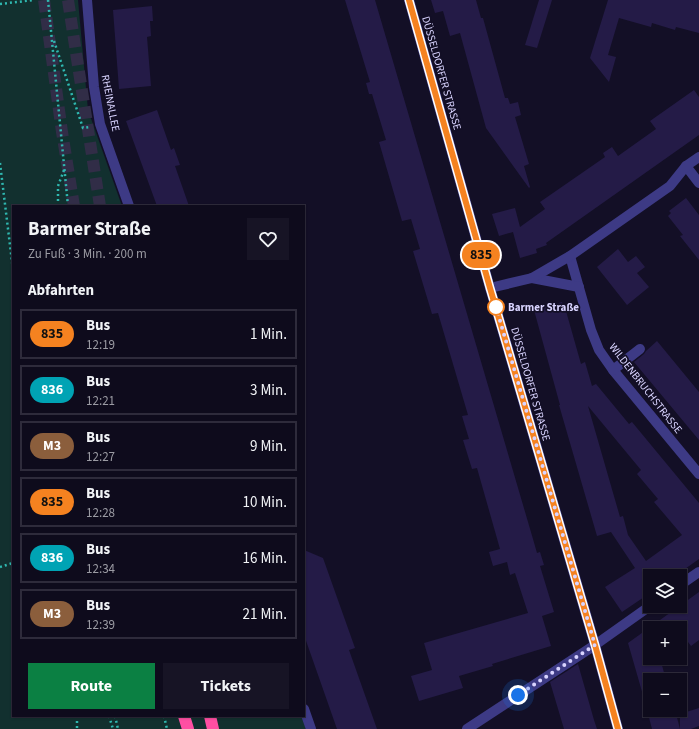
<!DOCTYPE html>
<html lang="de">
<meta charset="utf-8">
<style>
:root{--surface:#0e0b1c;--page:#171425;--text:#f1f3f6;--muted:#9b9ba3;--line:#2e2b3b;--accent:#0b8043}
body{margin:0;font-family:"Source Sans 3",sans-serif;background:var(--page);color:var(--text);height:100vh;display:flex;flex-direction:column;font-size:15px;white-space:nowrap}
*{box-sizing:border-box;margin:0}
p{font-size:13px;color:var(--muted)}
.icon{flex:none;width:22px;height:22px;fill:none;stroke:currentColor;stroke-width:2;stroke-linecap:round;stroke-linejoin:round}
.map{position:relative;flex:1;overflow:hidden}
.sheet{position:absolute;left:12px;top:205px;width:293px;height:512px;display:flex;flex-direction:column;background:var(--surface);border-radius:0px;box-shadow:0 1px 3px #0004,0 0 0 1px var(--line)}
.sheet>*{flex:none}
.badge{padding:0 8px;border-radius:13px;font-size:14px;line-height:26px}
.controls{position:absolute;left:643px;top:569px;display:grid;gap:8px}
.controls a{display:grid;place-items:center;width:44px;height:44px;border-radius:0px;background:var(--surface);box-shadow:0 1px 3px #0004,0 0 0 1px var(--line);font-size:20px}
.you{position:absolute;width:20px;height:20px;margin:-10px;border:3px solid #fff;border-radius:50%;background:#1a73e8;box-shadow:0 0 0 6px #1a73e833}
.map>.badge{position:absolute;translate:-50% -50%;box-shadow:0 0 0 2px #fff}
h2{padding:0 16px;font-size:15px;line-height:36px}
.round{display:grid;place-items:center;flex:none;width:42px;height:42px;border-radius:0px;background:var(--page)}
.headline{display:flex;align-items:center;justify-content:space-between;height:68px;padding:0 16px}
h1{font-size:19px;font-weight:700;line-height:30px}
.action{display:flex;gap:8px;margin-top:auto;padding:8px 16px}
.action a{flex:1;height:46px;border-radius:0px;background:var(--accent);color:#fff;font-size:16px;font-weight:700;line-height:46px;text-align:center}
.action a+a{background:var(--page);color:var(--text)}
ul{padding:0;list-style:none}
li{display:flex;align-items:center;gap:12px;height:50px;margin:0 8px 6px;padding:0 8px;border:2px solid var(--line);border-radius:0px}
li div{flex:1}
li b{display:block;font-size:15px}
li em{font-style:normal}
li .badge{min-width:44px;font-weight:700;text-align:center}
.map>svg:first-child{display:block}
.green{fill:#12302f}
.building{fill:#241b47;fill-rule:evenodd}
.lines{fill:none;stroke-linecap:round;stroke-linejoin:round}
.highway-tunnel{stroke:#312d47;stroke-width:12;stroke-dasharray:12 6;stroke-linecap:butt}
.path{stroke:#2fb8b0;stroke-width:2.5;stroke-dasharray:2 3;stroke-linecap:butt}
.minor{stroke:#3d3a85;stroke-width:10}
.highway{stroke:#ff4fa3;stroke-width:12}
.line-casing{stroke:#fff;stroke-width:9}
.line{stroke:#f58220;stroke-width:6}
.walk{stroke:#d9d4ff;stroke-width:4;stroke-dasharray:0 7.2}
.stop-dot{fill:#fff;stroke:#f58220;stroke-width:2}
.labels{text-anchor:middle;stroke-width:3.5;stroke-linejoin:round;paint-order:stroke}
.street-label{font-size:11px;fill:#d9d4ff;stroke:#130f26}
.stop-label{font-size:11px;font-weight:bold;fill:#d9d4ff;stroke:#130f26;text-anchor:start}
</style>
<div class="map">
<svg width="699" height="729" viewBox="0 0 699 729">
<rect width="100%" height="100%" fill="#130f26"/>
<polygon class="green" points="0,0 78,0 88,110 122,206 13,206 13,716 302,716 306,729 0,729"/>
<g class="building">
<polygon points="345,0 375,0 533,539 537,553 540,552 544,565 540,566 554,612 542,616 551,646 492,664 493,666 459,676 463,688 419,701 411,676 432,670 424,643 528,613 515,573 510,575 507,562 493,566 489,552 500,549 477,468 472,469 463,440 469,439 462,416 468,415 438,313 432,314 413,251 420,249 411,219 402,221 379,142 386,140 372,94 369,94 366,83 370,82"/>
<polygon points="431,0 476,0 481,18 483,18 505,98 508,98 510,104 518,102 521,115 515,117 529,164 524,166 530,187 529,188 486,128 460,33 450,36 443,11 435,13"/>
<polygon points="539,0 552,0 537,48 525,45"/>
<polygon points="608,0 699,0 699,33 676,27 675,30 652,23 651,27 619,18 608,55 616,57 609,82 590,58"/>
<polygon points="152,6 153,21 150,21 151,36 147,37 151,86 119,89 113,10"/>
<polygon points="694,90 699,97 699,135 546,243 547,245 536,249 537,253 520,258 513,232 499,236 492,214 515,208 520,227 545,209 540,202 605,157 603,153 612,147 618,156 656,129 650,121"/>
<polygon points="157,110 171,150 174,148 180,165 175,166 189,206 157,206 126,121"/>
<polygon points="686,198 699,215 699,260 680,236 683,235 668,216 671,213 669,211"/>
<polygon points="618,249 628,262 636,256 645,267 637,273 649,287 627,305 597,267"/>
<path d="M562,302l3,9h1l15,53 4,-2 7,24 4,-2 33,40 3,-2 67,81v56l-24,17h-25v17l-28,19 -17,-25 30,-19 -24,-36 -14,4 -38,-131h1l-26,-95zM588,406l53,64 -4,4 21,25 -4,3 28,33 -36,26 -18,-26 -5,-19 -3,1z"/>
<polygon points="657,341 699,392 699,440 634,362 644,354 646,351"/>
<polygon points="304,550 323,558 355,648 349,650 377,729 337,729 304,635"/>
<polygon points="699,592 699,640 691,646 688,642 680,648 680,628 650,628 650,658 660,658 666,680 650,680 650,709 647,709 628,643"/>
<polygon points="578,664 594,720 597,729 564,729 550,682"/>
<polygon points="699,708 699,726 691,729 680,729 680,714"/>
<polygon points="647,710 675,710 680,729 652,729"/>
</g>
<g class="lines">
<g class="highway-tunnel">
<polyline points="44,0 62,132 74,206"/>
<polyline points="68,0 77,59 100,206"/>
</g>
<g class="path">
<polyline points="48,0 68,206"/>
<polyline points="0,4 34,0"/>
<polyline points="54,41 83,128 90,127"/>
<polyline points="0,163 13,270"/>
<polyline points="58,206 58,186 64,170"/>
<polyline points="0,567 13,563"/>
<polyline points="77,716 77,729"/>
<polyline points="109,716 113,729"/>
<polyline points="115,716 118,729"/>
<polyline points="164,716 167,729"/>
</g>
<g class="minor">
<polyline points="87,0 94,87 100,124 129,206"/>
<polyline points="409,0 490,288 595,645 618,729"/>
<polyline points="686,166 699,183"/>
<polyline points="570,256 591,330 599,350 613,370 699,474"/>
<polyline points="532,278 579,287"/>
<polyline points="490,288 532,278 570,256 670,186 686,166 699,157"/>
<polyline points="613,370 640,349"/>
<polyline points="680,585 699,572"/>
<polyline points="304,709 311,729"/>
<polyline points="467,729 595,645 650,606"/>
</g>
<g class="highway">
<polyline points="184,716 188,729"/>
<polyline points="210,716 213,729"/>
</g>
</g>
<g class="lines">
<g class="line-casing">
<polyline id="line" points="409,0 490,288 595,645 618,729"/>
</g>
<use href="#line" class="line"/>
<polyline class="walk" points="496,307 595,645 518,695"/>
</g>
<circle class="stop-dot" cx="496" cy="307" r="8"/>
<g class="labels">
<g class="street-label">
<text transform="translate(442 73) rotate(74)" y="4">DÜSSELDORFER STRASSE</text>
<text transform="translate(111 103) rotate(79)" y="4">RHEINALLEE</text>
<text transform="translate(531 384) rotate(74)" y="4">DÜSSELDORFER STRASSE</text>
<text transform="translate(646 388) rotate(52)" y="4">WILDENBRUCHSTRASSE</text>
</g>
<g class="stop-label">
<text x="508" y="311">Barmer Straße</text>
</g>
</g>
</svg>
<div class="controls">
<a><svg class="icon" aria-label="layers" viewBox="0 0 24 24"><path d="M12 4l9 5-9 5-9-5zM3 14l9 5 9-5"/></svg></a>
<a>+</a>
<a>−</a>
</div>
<div class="you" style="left:518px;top:695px"></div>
<b class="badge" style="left:481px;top:255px;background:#f58220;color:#111">835</b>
<section class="sheet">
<div class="headline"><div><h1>Barmer Straße</h1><p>Zu Fuß · 3 Min. · 200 m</p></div><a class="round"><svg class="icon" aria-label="heart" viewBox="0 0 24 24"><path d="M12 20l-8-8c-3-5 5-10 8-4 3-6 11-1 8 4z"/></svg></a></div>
<h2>Abfahrten</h2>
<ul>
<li><span class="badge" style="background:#f58220;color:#111">835</span><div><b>Bus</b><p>12:19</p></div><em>1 Min.</em></li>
<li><span class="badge" style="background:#00a3b4;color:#fff">836</span><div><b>Bus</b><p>12:21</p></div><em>3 Min.</em></li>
<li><span class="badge" style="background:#8b5e3c;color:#fff">M3</span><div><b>Bus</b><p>12:27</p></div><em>9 Min.</em></li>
<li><span class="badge" style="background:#f58220;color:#111">835</span><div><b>Bus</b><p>12:28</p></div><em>10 Min.</em></li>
<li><span class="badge" style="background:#00a3b4;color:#fff">836</span><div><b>Bus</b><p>12:34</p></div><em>16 Min.</em></li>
<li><span class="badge" style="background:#8b5e3c;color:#fff">M3</span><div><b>Bus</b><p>12:39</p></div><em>21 Min.</em></li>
</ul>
<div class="action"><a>Route</a><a>Tickets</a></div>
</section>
</div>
